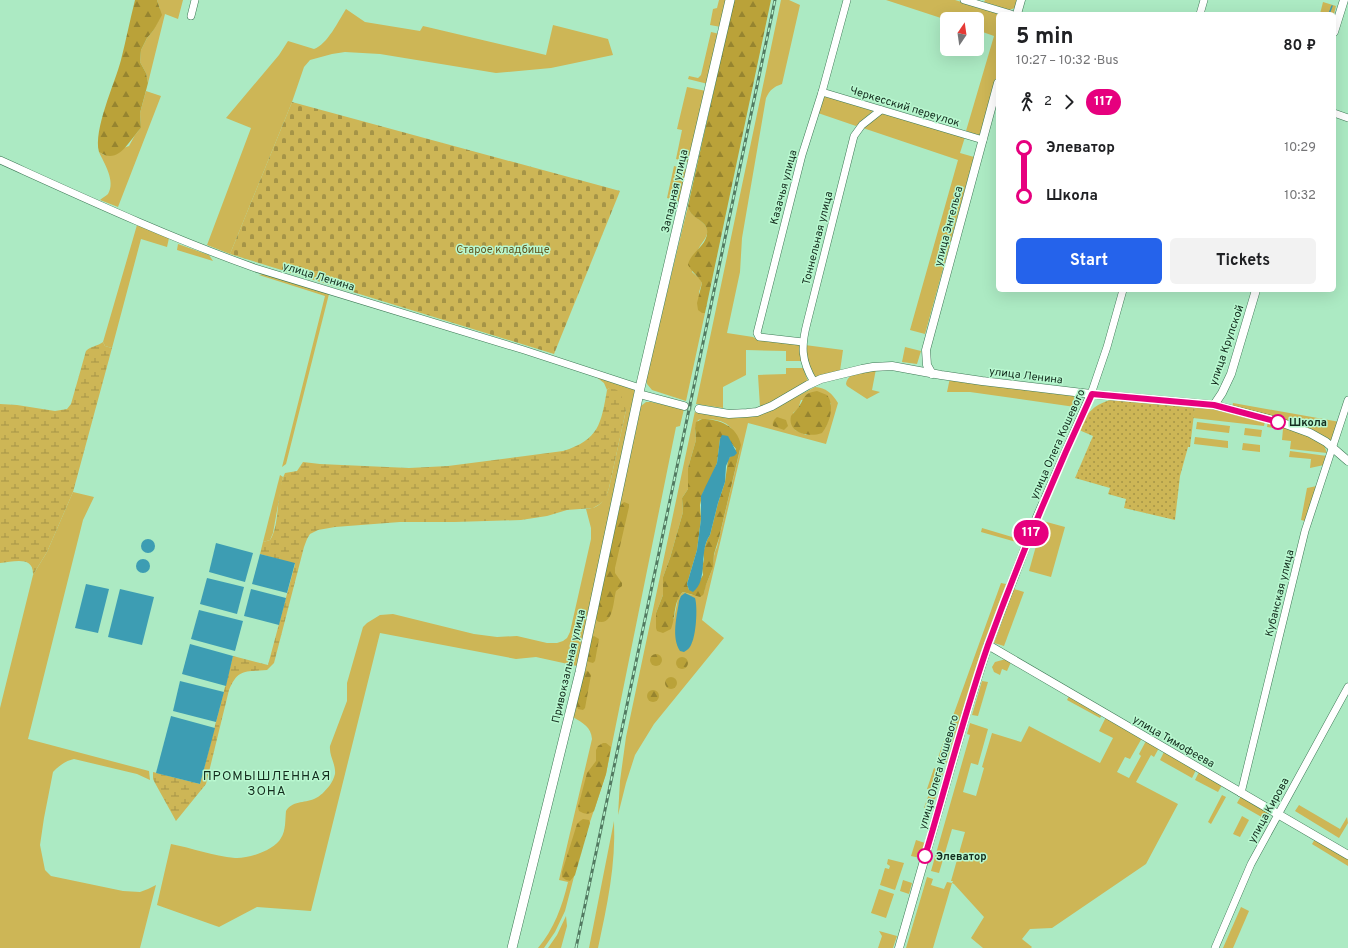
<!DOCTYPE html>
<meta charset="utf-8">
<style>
:root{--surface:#fff;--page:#f2f2f2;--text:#202124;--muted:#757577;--accent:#2563eb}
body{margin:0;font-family:Overpass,sans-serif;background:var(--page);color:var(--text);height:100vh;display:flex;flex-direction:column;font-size:15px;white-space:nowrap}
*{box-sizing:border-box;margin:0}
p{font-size:13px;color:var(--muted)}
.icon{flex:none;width:22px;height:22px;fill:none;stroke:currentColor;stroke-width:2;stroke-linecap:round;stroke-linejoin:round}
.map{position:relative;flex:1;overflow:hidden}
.details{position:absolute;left:996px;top:12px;width:340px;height:280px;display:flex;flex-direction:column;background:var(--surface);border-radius:6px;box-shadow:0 4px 16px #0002}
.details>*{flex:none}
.badge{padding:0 8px;border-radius:13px;font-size:14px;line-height:26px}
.needle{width:26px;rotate:13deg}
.tools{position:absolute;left:940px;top:12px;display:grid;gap:8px}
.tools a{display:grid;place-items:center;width:44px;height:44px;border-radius:6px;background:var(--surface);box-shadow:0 4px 16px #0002;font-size:20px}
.map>.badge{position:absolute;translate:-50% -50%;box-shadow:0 0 0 2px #fff}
.legs{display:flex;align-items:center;gap:6px;height:44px;padding:0 20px;font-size:13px}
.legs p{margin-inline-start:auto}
.headline{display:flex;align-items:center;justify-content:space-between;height:68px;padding:0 20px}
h1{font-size:22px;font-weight:700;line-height:30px}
.button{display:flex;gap:8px;margin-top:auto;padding:8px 20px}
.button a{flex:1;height:46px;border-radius:6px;background:var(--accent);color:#fff;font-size:16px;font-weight:700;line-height:46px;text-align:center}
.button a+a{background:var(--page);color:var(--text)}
ul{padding:0 20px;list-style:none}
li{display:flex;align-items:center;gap:14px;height:48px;font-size:15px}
li i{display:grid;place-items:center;width:6px;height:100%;margin:0 5px;background:currentColor}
li i::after{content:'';width:10px;height:10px;margin:-5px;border:3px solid;border-radius:50%;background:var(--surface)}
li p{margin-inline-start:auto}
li:first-child i{background:linear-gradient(#0000 50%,currentColor 0)}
li:last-child i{background:linear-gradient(currentColor 50%,#0000 0)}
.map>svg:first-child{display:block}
.green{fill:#cdb656;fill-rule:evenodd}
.forest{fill:url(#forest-firs);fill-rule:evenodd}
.wetland{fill:url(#wetland-marsh)}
.cemetery{fill:url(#cemetery-stones)}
.park{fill:url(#park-dots)}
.water{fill:#3d9db3}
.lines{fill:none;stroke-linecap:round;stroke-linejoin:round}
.stream{stroke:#3d9db3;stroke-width:1.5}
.tertiary-tunnel{stroke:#8ec4a2;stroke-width:8;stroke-dasharray:8 4;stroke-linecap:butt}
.minor-casing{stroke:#3f7a57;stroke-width:8}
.tertiary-casing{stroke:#3f7a57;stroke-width:9}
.secondary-casing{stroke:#3f7a57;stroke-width:10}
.minor{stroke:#fff;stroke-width:7}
.tertiary{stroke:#fff;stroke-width:8}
.secondary{stroke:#fff;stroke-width:9}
.rail-casing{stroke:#527a61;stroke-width:3}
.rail{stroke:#b9f8d0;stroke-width:1.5;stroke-dasharray:4.5;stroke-linecap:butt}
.line-1-casing{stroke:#fff;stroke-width:9}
.line-1{stroke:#e6007e;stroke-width:6}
.stop-1-dot{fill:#fff;stroke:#e6007e;stroke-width:2}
.labels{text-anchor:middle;stroke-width:3;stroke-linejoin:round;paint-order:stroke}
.street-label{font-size:11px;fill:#142d1e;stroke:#b9f8d0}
.park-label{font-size:11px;fill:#635620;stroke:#b9f8d0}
.stop-label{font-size:11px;font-weight:bold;fill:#142d1e;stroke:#b9f8d0;text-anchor:start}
.quarter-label{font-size:13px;letter-spacing:1px;fill:#142d1e;stroke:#b9f8d0}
</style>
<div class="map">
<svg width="1348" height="948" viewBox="0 0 1348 948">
<defs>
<pattern id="forest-firs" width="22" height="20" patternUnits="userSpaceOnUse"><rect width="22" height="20" fill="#baa239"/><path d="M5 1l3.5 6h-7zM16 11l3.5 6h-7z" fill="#96842f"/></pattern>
<pattern id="wetland-marsh" width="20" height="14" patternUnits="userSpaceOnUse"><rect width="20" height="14" fill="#cdb656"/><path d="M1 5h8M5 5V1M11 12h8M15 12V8" fill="none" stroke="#a59447"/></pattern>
<pattern id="cemetery-stones" width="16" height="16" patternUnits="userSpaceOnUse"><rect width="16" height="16" fill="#cdb656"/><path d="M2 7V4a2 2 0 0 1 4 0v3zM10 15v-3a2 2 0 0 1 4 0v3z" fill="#a59447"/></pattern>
<pattern id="park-dots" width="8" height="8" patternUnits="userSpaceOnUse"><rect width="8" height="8" fill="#cdb656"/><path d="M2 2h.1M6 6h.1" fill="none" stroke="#a59447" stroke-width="1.8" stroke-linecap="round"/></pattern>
</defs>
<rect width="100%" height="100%" fill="#aceac3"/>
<g class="green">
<polygon points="157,0 183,0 178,19 165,14 148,83 146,73 140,62 141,50 147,38 153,31 160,9"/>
<polygon points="719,0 727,0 721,27 710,25 713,9 717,8"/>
<path d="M781,0h8l11,5 -18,79c-9,3 -12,6 -16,14l-24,140 -2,34 -13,61 26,4 5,3 43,4v17h-15v-10l-40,-1v25l-23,12v21l-27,-4z"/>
<polygon points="886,0 955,0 1001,14 998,14 998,72 981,136 966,131 994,36 977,30 977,19 947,19 947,20"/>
<polygon points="985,0 1018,0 1015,8 1009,10 984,2"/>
<polygon points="1323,2 1336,6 1334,14 1320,14"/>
<path d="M346,9l19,13 55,9 3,-5 123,29 7,-30 55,14 5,16 -62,13 -55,5 -116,-19 -35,-2 -13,2 -22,6 -6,7 -12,35 -62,152 -23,-9 44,-117 -25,-10 53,-63 9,-14 26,8c13,-4 25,-29 32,-40z"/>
<polygon points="711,32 720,34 708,84 688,79 689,76 698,78 701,75"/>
<polygon points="687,87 706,91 690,163 676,159 682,130 677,129"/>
<path d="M146,91l15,5 -43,111 -18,-7c2,-2 6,-4 8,-6 8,-13 -4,-31 -9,-42l5,3 25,-9 6,-11 6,-7 -1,-15z"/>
<polygon points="824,95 874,110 856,126 818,113"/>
<polygon points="882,112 965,137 960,153 974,157 925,334 910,330 958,160 863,128"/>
<polygon points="674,166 688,170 681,202 667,198"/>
<path d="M688,206c2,10 10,11 16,18 9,10 -3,18 -6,26 -2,7 -4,15 -6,22l8,7 2,4 -3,9 3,21h3l-19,88 -34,-11 -5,-6 -1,-5z"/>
<polygon points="137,225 169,238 167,247 141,239 112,348 105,346 103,342"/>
<polygon points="178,244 209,255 213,261 177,250"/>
<polygon points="263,274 329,294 286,464 282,467 325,296 259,275"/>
<polygon points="805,345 843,350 840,371 815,379 809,369"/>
<polygon points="905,347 921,351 917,364 902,362"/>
<polygon points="786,368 803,368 808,381 774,402 760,407 758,375 786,374"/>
<path d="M876,369l-4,21 8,2 -13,7 -20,-13 -1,-2c2,-13 20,-12 30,-15z"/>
<path d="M595,376l40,13 1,3 -59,274 -41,-9 -20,2 -136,-26 -69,278 -54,-4 -38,20 -62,-22 14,-61c21,4 42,12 64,14 13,1 40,-8 46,-20 5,-8 4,-18 5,-27 6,-10 18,-8 28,-12 7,-3 11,-8 16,-14 2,-3 4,-7 5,-11 1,-10 -6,-18 -5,-28l17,-45v-18l16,-56 4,-4 13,-8 13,-1 81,20 23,3 20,-1 30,7h10l6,-2 4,-3 3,-6 21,-93v-11l-5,-19c14,-1 19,-8 23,-21l17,-78 -17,-22 -2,2 -3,-7z"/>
<polygon points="950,378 1073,395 1075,400 1075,407 970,392 947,392"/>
<path d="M815,387c11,1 17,6 23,16l-12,41 -78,-21 -46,197 22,18 -70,86 -19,31 -9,28 -8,32 2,-34 6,-44 69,-326 26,5 52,-7zM801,400l30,3 -3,18 -3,7 -19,7 -11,-5 -2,-17 5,-4zM702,419c25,0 33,7 38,31l-23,97c-4,7 -3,14 -5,22 -2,8 -7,15 -8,24l-12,2 -9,-3 -5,6 -4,21 -18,-6 7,-18v-18l7,-19 13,-46 -1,-14 6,-9v-21l8,-28 -1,-12 3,-8z"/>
<path d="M646,402h5l33,7 -4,17 -4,1 -70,347 -24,72 -17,65 -10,21 -11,16h-6c16,-19 24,-41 30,-66l-9,-2 33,-141c-1,-12 -9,-16 -19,-22l68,-311z"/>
<polygon points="1233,403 1340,422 1332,443 1232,407"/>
<polygon points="1195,406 1213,408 1265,421 1264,426 1193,418"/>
<polygon points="1268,421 1294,429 1324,445 1327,453 1290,449 1291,441 1282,440 1283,429 1267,427"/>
<polygon points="1197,422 1230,426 1229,433 1196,429"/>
<polygon points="1245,428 1262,430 1261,437 1244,435"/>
<polygon points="1195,437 1228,441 1228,448 1194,444"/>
<polygon points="1243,443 1260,445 1260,452 1242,450"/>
<polygon points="1290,451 1327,456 1324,465 1310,468 1311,459 1289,457"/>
<polygon points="280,475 283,477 273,533 270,540 263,542"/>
<polygon points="1317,486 1305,521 1301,520 1307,488"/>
<path d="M73,492l21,5 -11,23 -55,219 121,32 1,9 -13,-6 -63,-15c-9,2 -14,6 -21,13l-9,46 -4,27 5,25 6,6 72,15 17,1 8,-3 8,-4 -16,63h-140v-240l33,-133 14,-23z"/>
<polygon points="1043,521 1065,527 1051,577 1029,571"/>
<polygon points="982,528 1022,540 1020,543 981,532"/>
<polygon points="1001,583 1006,584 982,648 946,764 936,763"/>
<polygon points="1014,589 1024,592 1004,646 994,643"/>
<polygon points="1006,659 1011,662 1007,671 1002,669 1000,675 994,672 992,667 995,662"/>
<polygon points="982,681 988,682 978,716 972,715"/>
<polygon points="1069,696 1102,715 1100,718 1067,700"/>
<polygon points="1106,717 1142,738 1130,759 1125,757 1117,772 1129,778 1141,756 1139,754 1146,741 1159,748 1154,757 1151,755 1136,782 1178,804 1146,864 1052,928 1030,929 1022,939 1032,947 1031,948 983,948 971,938 984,917 954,884 952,883 933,948 906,948 927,877 933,879 931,885 944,889 947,882 952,883 953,881 951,881 965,832 952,829 939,873 931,871 970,735 967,734 970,723 988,729 978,765 971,763 963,792 976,796 984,768 982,767 992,733 1021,742 1029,726 1100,763 1113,738 1099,731"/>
<polygon points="1164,752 1196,770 1192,778 1160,760"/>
<polygon points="934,768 943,773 937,792 927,789"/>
<polygon points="1199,772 1222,785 1218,792 1195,780"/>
<polygon points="929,794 936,796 931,811 924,808"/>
<polygon points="1222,795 1226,797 1211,824 1208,822"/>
<polygon points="1241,796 1269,813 1265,819 1237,803"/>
<polygon points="1299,805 1340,829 1347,817 1348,823 1339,838 1295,811"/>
<polygon points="1242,816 1249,820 1240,837 1233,834"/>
<path d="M614,821c2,44 -7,85 -16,127h-9z"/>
<polygon points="1315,839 1348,858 1348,866 1312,844"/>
<polygon points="916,840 925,843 920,858 911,856"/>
<polygon points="888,859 904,863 895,890 880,885 885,868 889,869 890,866 887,864"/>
<polygon points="903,880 912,883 909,894 900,891"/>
<polygon points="879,889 894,894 886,918 871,913"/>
<polygon points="1241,907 1249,911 1233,948 1223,948"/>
<polygon points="566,916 567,926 561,948 548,948 557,935"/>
<polygon points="879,931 897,936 893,948 878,948 882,936"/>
</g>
<g class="forest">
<path d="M135,0h22l5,15 -9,16 -6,7 -6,12 -1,12 6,11 2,10 -8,30 1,15c-12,12 -22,38 -42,24 -6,-22 16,-69 22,-92 5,-20 9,-40 14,-60z"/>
<path d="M734,0h37l-66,313h-3l-4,-3 -1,-7 5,-20c-4,-7 -10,-11 -14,-18 2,-13 21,-20 19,-35 -2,-11 -17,-11 -19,-24z"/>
<path d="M817,391l10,4c8,10 3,28 -5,38 -13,5 -35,0 -31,-17 2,-3 5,-5 7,-8 7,-10 5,-15 19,-17z"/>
<path d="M777,417l9,3 2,6 -4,4 -11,-4c-1,-4 1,-6 4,-9z"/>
<path d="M702,419c18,0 35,7 39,26l-22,93 -5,16 -1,13 -7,18 -2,8 -1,2 -3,2 -17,-5c-10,9 -7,25 -12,37l-8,4 -6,-2 -1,-3v-15l7,-18v-18l7,-19 13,-46 -1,-14 6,-9v-21l8,-28 -1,-12 1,-6zM720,439l12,5 4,5 -8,11 -3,22 -7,21 -8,32 -3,5 -4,13 1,6 -2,9 1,7 -4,7 -10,8 -2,-6 10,-34 4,-31 -1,-14 3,-13 6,-9 8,-20z"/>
<path d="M624,502l5,2v3l-14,61v5l7,10v3l-6,5c-3,10 -2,36 -19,30l-1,-3 24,-112z"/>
<polygon points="594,636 599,639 595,661 593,663 589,662 587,660 591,638"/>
<circle cx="656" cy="660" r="6"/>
<circle cx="682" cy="663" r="6"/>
<polygon points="588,671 591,675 585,708 583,710 578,709 576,704 584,672"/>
<circle cx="671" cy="683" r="6"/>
<circle cx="653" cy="696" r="6"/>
<path d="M603,743h3l5,4 -5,27 -12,37c-5,4 -10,3 -15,0l-1,-4 9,-34 9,-12v-11l2,-4z"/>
<polygon points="583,819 589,820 590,823 575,875 570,881 566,880 562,877 562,872 577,824 580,821"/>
</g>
<g class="wetland">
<path d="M103,342l2,4 7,2 -39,144 -26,60 -14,23c1,-20 -20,-13 -33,-12v-159l17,1 38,6 12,-2 4,-5 15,-53c5,-5 12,-5 17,-9z"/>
<path d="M609,388l8,2 4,5 5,15 -17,78 -4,12 -5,4 -7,4 -26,2 -20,6 -26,4 -66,2h-55l-65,5 -17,3 -8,4 -3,5 -3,8 -30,116 -7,7c-21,2 -29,-2 -38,20l-23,94 -30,37 -21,-38 -2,-4v-7l47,12 33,-128 35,9 27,-101 -35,-10 3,-12 7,-2c10,-14 6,-49 15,-67l12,-2 6,-9 17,2 89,4 39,-2 115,-15c36,-11 38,-27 44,-61z"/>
</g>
<polygon class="cemetery" points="292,102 620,191 554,354 230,254"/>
<path class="park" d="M1114,399l81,7 -5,41h-2l-8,29 -5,44 -51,-12 2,-9 -18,-5 2,-6 -35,-10 18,-42 -14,-6c8,-18 15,-26 35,-31z"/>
<g class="water">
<path d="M722,435l6,1 9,17 -3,3 -4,1 -4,9 -1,16 -7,21 -8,32c-12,16 -1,45 -17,57l-4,-2 -2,-6 10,-34 4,-31v-23l16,-33 3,-24z"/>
<circle cx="148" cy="546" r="7"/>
<polygon points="216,543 253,553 245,582 209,572"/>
<polygon points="260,554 295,563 287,593 252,584"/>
<circle cx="143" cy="566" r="7"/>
<polygon points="207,578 244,587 237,614 200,604"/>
<polygon points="86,584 109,589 98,633 75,628"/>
<polygon points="120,589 154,597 142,645 108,637"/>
<polygon points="251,589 286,598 279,625 244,616"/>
<path d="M685,593l10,5c3,10 1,38 -4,47 -1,3 -4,5 -7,7l-4,-1c-9,-14 -3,-35 -1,-50l2,-5z"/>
<polygon points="199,610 243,621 235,651 191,639"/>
<polygon points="190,644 233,656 226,686 182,674"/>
<polygon points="180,681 224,692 216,722 173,711"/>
<polygon points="171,716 215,728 200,784 156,773"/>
</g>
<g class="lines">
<polyline class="stream" points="1329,14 1332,6"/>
<polyline class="tertiary-tunnel" points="684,406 699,409"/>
<g class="minor-casing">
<g id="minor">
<polyline points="964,0 1011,14"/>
<polyline points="1200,14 1204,0"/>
<polyline points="191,16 195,0"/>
<polyline points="822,92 983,140"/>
<polyline points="1334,113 1348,118"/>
<path d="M0,160c84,38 168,77 255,108l269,82 116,38"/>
<polyline points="803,342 759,337 757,333 802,155 822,92 847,0"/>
<path d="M814,382c-13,-21 -13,-36 -7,-59l47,-187 8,-11 19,-15"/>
<polyline points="1091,394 1107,347 1123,290"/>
<polyline points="1241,793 1305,531 1348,400"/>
<polyline points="1215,948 1251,864 1348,687"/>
</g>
</g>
<g class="tertiary-casing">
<g id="tertiary">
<polyline points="1017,14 1021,0"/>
<polyline points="1334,32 1344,0"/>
<polyline points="932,374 927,365 926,350 998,83"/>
<polyline points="639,394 684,406"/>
<polyline points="1214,405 1222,393 1231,374 1256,290"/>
<polyline points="699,409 729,414 747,413 757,412 772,406 808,385 821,379 862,369 873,367 892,366 941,375 982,381 1091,394 1214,405 1280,422 1310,433 1326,442 1348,461"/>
<polyline points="988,645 1348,855"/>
<polyline points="899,948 966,714 988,645 1037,517 1091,394"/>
</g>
</g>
<g class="secondary-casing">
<polyline id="secondary" points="512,948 580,672 640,388 730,0"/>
</g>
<use href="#minor" class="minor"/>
<use href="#tertiary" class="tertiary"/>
<use href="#secondary" class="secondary"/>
<g class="rail-casing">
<polyline id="rail" points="576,948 775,0"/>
</g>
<use href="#rail" class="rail"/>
</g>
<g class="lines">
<g class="line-1-casing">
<path id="line-1" d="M925,856c21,-70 39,-142 63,-211 31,-85 66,-169 104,-251l122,11 64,17"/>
</g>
<use href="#line-1" class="line-1"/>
</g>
<g class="stop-1-dot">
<circle cx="1278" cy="422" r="7"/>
<circle cx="925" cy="856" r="7"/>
</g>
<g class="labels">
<g class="street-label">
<text transform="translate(905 106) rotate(17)" y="4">Черкесский переулок</text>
<text transform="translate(783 187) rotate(-75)" y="4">Казачья улица</text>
<text transform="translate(674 191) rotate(-77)" y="4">Западная улица</text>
<text transform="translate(948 226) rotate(-75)" y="4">улица Энгельса</text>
<text transform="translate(817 238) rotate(-76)" y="4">Тоннельная улица</text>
<text transform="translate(319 276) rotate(17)" y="4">улица Ленина</text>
<text transform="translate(1226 345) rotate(-71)" y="4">улица Крупской</text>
<text transform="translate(1026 375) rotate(7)" y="4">улица Ленина</text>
<text transform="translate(1057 444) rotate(-66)" y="4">улица Олега Кошевого</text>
<text transform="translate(1279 593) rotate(-76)" y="4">Кубанская улица</text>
<text transform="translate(568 666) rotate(-77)" y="4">Привокзальная улица</text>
<text transform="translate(1174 741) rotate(30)" y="4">улица Тимофеева</text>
<text transform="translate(938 772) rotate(-74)" y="4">улица Олега Кошевого</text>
<text transform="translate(1268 810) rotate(-61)" y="4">улица Кирова</text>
</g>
<g class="park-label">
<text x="503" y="253">Старое кладбище</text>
</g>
<g class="stop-label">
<text x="1289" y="426">Школа</text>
<text x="936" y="860">Элеватор</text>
</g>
<g class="quarter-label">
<text x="267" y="780">ПРОМЫШЛЕННАЯ<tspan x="267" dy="15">ЗОНА</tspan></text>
</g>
</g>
</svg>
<div class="tools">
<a><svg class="needle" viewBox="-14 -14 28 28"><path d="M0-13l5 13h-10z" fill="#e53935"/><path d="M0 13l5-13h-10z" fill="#757577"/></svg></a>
</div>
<b class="badge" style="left:1031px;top:533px;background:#e6007e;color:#fff">117</b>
<section class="details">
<div class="headline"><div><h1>5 min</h1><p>10:27 – 10:32 · Bus</p></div><b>80 ₽</b></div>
<div class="legs"><svg class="icon" aria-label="walk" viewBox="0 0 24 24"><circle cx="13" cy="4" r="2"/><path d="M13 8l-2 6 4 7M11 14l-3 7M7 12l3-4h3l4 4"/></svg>2<svg class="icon" aria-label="forward" viewBox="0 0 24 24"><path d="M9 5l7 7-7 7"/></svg><b class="badge" style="background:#e6007e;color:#fff">117</b></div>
<ul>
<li><i style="color:#e6007e"></i><b>Элеватор</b><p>10:29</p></li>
<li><i style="color:#e6007e"></i><b>Школа</b><p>10:32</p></li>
</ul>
<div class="button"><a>Start</a><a>Tickets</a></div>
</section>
</div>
